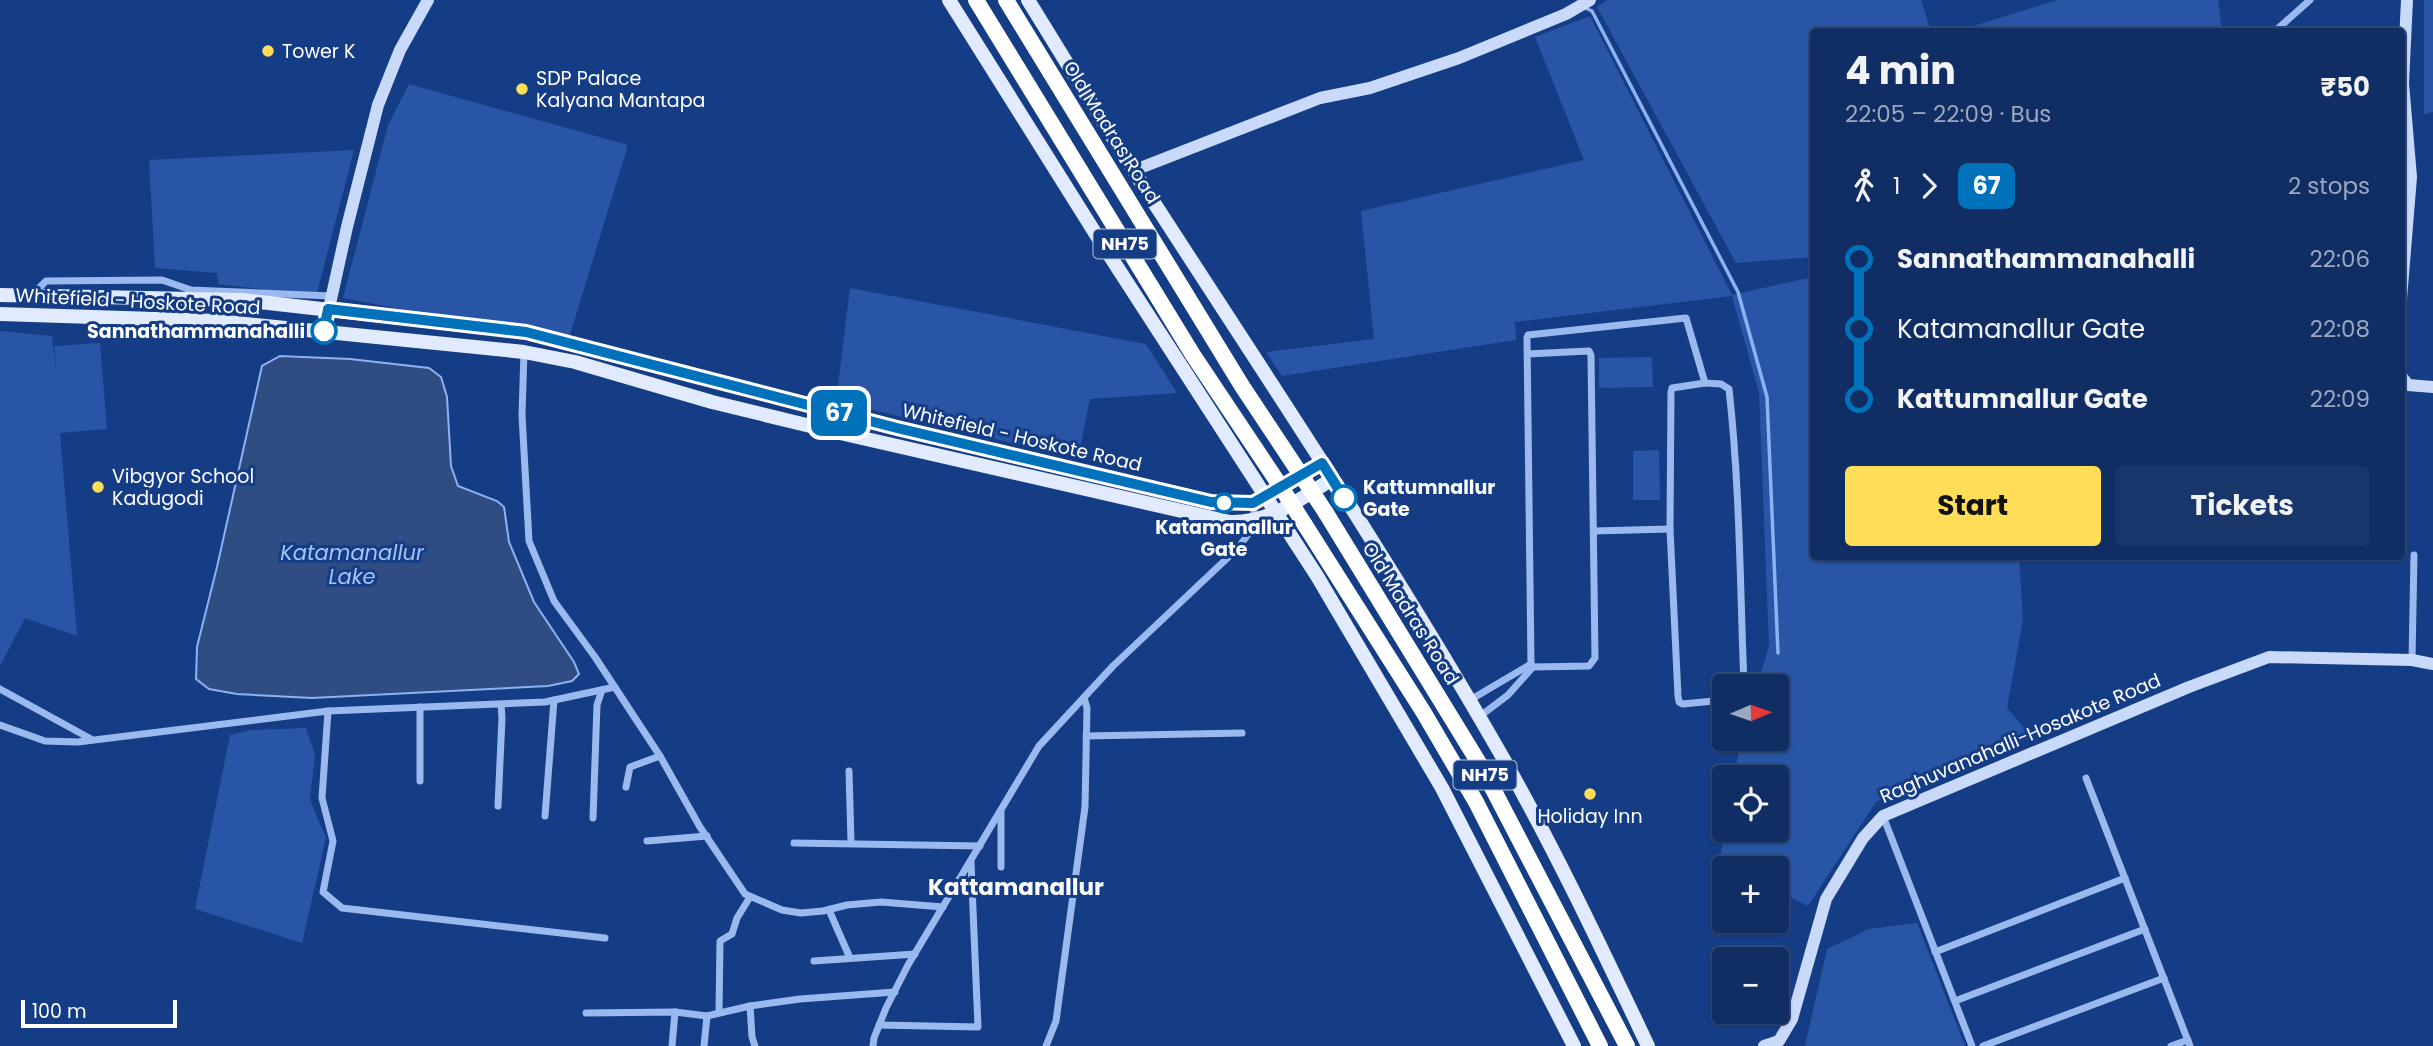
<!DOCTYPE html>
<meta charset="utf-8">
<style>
:root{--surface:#102e64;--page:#19366a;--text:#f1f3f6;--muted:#9ca8bf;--line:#304a78;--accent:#ffdd57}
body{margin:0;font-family:Poppins,sans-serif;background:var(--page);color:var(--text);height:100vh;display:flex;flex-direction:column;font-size:26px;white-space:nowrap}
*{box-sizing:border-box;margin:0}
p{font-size:23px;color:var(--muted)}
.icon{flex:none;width:38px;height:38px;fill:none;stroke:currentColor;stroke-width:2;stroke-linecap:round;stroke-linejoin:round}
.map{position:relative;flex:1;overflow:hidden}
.panel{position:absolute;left:1810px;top:28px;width:595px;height:532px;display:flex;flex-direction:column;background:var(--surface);border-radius:7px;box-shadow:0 2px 5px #0004,0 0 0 2px var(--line)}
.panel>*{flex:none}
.badge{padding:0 14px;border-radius:10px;font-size:24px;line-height:46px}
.needle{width:46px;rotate:88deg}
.buttons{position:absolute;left:1712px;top:674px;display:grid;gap:14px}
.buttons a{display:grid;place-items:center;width:77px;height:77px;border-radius:7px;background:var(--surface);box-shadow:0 2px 5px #0004,0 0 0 2px var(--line);font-size:35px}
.scale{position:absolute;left:21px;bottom:18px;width:156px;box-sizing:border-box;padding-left:7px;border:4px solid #fff;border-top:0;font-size:19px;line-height:24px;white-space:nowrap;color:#fff;-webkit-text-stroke:5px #153d86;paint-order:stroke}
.map>.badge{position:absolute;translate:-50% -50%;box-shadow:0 0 0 4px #fff}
.legs{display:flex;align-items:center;gap:10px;height:77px;padding:0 35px;font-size:23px}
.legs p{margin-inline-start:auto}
.headline{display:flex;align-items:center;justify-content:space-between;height:119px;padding:0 35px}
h1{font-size:38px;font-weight:700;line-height:52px}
.primary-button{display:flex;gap:14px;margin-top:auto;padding:14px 35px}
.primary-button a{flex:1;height:80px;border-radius:7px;background:var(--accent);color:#111;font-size:28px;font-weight:700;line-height:80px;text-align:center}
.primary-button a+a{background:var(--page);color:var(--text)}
ul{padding:0 35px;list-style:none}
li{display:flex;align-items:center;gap:24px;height:70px;font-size:26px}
li i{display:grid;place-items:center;width:10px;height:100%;margin:0 9px;background:currentColor}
li i::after{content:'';width:18px;height:18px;margin:-9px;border:5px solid;border-radius:50%;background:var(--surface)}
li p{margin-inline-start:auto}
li:first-child i{background:linear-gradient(#0000 50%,currentColor 0)}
li:last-child i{background:linear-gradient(currentColor 50%,#0000 0)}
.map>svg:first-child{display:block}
.green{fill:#2855a5}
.water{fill:#2f4c83;stroke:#8cb2f1;stroke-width:2}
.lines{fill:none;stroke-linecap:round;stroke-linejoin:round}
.stream{stroke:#8cb2f1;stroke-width:3.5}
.street{stroke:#9ab9ee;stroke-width:7}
.secondary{stroke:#c8d9fa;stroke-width:12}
.primary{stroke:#e1eaff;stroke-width:14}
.highway{stroke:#fff;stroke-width:16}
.highway-bridge{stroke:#fff;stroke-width:16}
.line-1-casing{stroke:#fff;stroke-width:16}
.line-1{stroke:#0072bc;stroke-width:10}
.poi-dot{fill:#ffdd57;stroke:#153d86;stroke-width:2.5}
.stop-1-dot{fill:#fff;stroke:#0072bc;stroke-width:3.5}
.labels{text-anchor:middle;stroke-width:6;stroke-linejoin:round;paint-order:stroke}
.shield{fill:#153d86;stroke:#b9c5db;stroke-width:2}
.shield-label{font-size:18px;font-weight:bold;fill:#fff}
.poi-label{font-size:19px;fill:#fff;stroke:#153d86;text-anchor:start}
.street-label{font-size:19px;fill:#fff;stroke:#153d86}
.stop-label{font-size:19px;font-weight:bold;fill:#fff;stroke:#153d86;text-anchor:end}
.water-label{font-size:21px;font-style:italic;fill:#a6c3f6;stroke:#153d86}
.quarter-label{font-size:23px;font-weight:bold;fill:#fff;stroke:#153d86}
</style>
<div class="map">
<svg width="2433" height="1046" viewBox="0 0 2433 1046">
<rect width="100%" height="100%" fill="#153d86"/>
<g class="green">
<polygon points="1607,0 1921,0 1931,31 1813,32 1813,257 1736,263 1597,7"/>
<polygon points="2058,0 2218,0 2222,31 1957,31"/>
<polygon points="2424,0 2433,0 2433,112 2424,114"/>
<polygon points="1590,16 1732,295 1813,277 1813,556 2019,557 2023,619 2007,708 2028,732 1876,802 1808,906 1776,890 1776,868 1731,868 1719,862 1725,830 1776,830 1776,777 1734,777 1741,739 1776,738 1776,686 1757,686 1769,646 1759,393 1732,296 1515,322 1516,340 1282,376 1266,352 1374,339 1361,211 1584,160 1535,37"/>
<path d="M409,84l219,61 -59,193c-75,-14 -151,-25 -226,-40l45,-173z"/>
<polygon points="354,150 317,293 276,291 218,284 217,273 155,268 149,160"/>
<polygon points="850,288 1146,344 1177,393 1090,399 1078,459 836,401"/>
<polygon points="0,331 52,336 56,372 54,346 100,343 107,429 60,433 77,636 25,618 0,666"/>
<polygon points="1652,357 1653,387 1599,388 1599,358"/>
<polygon points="1659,450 1660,500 1633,500 1633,451"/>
<polygon points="306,728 315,755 310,800 326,838 302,943 195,909 230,735 251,730"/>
<polygon points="1917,923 1965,1046 1805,1046 1827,949 1869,929"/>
</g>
<polygon class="water" points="280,356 350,359 429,368 441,377 447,397 451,466 458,486 497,501 504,507 509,542 534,602 574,662 579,674 572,681 548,686 312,698 237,694 209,689 196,679 197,647 217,567 262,366"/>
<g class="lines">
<polyline class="stream" points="1583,7 1592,11 1738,292 1767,397 1778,653"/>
<g class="street">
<polyline points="2274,32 2310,0"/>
<polyline points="33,294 46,281 162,280 191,290 331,296"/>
<polyline points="524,352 522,415 529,541 554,601 595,657 660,756 700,827 745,894 782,910 801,913 823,911 847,905 881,902 943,907"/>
<path d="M1527,354l62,-3 2,4 4,303 -6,8 -56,1 -2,-3 -4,-326 1,-3 158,-17 19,65 16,1 8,5c11,98 11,198 15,297"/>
<polyline points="1705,383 1672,388 1671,392 1670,529 1678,696 1679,702 1683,704 1724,700"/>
<polyline points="1594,531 1670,529"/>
<polyline points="2412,660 2414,555"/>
<polyline points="0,689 91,739"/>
<polyline points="1470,700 1531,664"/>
<polyline points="328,711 322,798 333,841 323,892 342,908 605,938"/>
<polyline points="1479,717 1508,695 1533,667"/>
<polyline points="0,725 45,741 78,742 328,711 545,702 615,687"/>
<polyline points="1086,736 1242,733"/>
<polyline points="849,771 851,842"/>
<polyline points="2086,778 2190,1046"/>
<polyline points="420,781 420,707"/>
<polyline points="626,787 630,767 660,756"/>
<polyline points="498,806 502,718 501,704"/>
<polyline points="1001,812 1001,867"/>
<polyline points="545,816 554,700"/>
<polyline points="1883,816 1972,1046"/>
<polyline points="593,818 597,705 602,690"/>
<polyline points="647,841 707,836"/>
<polyline points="794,843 980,846"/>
<polyline points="829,910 850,958"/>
<polyline points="1935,952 2125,878"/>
<polyline points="814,961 915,954"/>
<polyline points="1955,1001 2145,929"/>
<polyline points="750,1006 752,1037 755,1046"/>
<polyline points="586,1013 675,1012 707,1016 750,1006 800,999 895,992"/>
<polyline points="719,1013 720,941 732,934 737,918 750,897"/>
<polyline points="879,1025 978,1027 971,862"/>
<polyline points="672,1046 675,1012"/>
<polyline points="704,1046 707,1016"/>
<polyline points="873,1046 874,1038 886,1008 908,965 1039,746 1113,666 1238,548 1255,525 1253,503"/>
<polyline points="1046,1046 1056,1021 1085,807 1087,708 1084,698"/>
<polyline points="1983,1046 2164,978"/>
<polyline points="2171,1046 2188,1040"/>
</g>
<g class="secondary">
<polyline points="1135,170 1320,98 1370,88 1459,58 1566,14 1590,0"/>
<polyline points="2401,299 2411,177 2403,83 2407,0"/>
<polyline points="324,331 347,227 378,105 400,50 428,0"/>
<polyline points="2401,376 2408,385 2433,387"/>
<polyline points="1764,1046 1779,1041 1792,1019 1826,899 1863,838 1883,816 2189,687 2269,657 2412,660 2433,664"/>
</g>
<g class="primary">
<polyline points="949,0 1097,236 1317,576 1442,788 1574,1046"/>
<path d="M1028,0c41,66 81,133 123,198 118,183 240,364 348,553 55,96 102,196 149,295"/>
<polyline points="0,295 242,300 526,332 897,428 1211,502 1253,503 1322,463"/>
<path d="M0,314l217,7 307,31 51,10 137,40 115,28 403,92c40,1 69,-22 102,-43"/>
</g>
<g class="highway">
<polyline points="976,0 1193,355 1279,484"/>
<polyline points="1006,0 1242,386 1297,469"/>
<polyline points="1326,513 1482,768 1627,1046"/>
<polyline points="1305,525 1424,713 1476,802 1600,1046"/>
</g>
<g class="highway-bridge">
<polyline points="1297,469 1326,513"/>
<polyline points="1279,484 1305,525"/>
</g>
</g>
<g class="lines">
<g class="line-1-casing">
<polyline id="line-1" points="324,331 328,309 526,332 897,428 1211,502 1253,503 1322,463 1344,498"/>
</g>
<use href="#line-1" class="line-1"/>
</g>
<g class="poi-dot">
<circle cx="268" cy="51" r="7"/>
<circle cx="522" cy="89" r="7"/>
<circle cx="98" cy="487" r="7"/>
<circle cx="1590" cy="794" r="7"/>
</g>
<g class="stop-1-dot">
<circle cx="324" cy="331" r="12"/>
<circle cx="1344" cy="498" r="12"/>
<circle cx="1224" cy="503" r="9"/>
</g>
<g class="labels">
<g class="shield">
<rect x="1093.5" y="229.5" width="63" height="29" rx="5"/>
<rect x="1453.5" y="760.5" width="63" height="29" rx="5"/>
</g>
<g class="shield-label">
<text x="1125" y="250">NH75</text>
<text x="1485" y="781">NH75</text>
</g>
<g class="poi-label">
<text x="282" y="58">Tower K</text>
<text x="536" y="85">SDP Palace<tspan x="536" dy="22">Kalyana Mantapa</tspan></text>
<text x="112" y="483">Vibgyor School<tspan x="112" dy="22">Kadugodi</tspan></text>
<text x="1590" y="823" text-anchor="middle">Holiday Inn</text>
</g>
<g class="street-label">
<text transform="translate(1112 132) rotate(58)" y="7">Old Madras Road</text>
<text transform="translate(138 301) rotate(3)" y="7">Whitefield - Hoskote Road</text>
<text transform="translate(1022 437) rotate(13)" y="7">Whitefield - Hoskote Road</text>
<text transform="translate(1411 613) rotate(58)" y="7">Old Madras Road</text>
<text transform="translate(2020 738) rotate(-23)" y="7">Raghuvanahalli-Hosakote Road</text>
</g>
<g class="stop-label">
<text x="305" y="338">Sannathammanahalli</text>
<text x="1363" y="494" text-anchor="start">Kattumnallur<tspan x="1363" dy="22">Gate</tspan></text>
<text x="1224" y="534" text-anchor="middle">Katamanallur<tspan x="1224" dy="22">Gate</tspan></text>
</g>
<g class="water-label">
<text x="352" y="560">Katamanallur<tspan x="352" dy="24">Lake</tspan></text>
</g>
<g class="quarter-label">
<text x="1016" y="895">Kattamanallur</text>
</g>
</g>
</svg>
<div class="buttons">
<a><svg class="needle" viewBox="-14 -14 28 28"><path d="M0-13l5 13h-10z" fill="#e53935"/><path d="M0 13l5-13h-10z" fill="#9ca8bf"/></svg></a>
<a><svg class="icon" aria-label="locate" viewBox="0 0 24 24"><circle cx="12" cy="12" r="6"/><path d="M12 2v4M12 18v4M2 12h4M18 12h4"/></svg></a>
<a>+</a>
<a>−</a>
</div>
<div class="scale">100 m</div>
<b class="badge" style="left:839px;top:413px;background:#0072bc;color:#fff">67</b>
<section class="panel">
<div class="headline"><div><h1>4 min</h1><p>22:05 – 22:09 · Bus</p></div><b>₹50</b></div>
<div class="legs"><svg class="icon" aria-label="walk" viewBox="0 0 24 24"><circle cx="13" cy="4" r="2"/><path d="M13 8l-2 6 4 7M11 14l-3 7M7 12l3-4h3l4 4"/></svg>1<svg class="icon" aria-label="forward" viewBox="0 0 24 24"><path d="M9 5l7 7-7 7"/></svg><b class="badge" style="background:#0072bc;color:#fff">67</b><p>2 stops</p></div>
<ul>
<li><i style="color:#0072bc"></i><b>Sannathammanahalli</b><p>22:06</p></li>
<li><i style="color:#0072bc"></i><span>Katamanallur Gate</span><p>22:08</p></li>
<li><i style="color:#0072bc"></i><b>Kattumnallur Gate</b><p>22:09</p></li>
</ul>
<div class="primary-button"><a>Start</a><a>Tickets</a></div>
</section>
</div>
